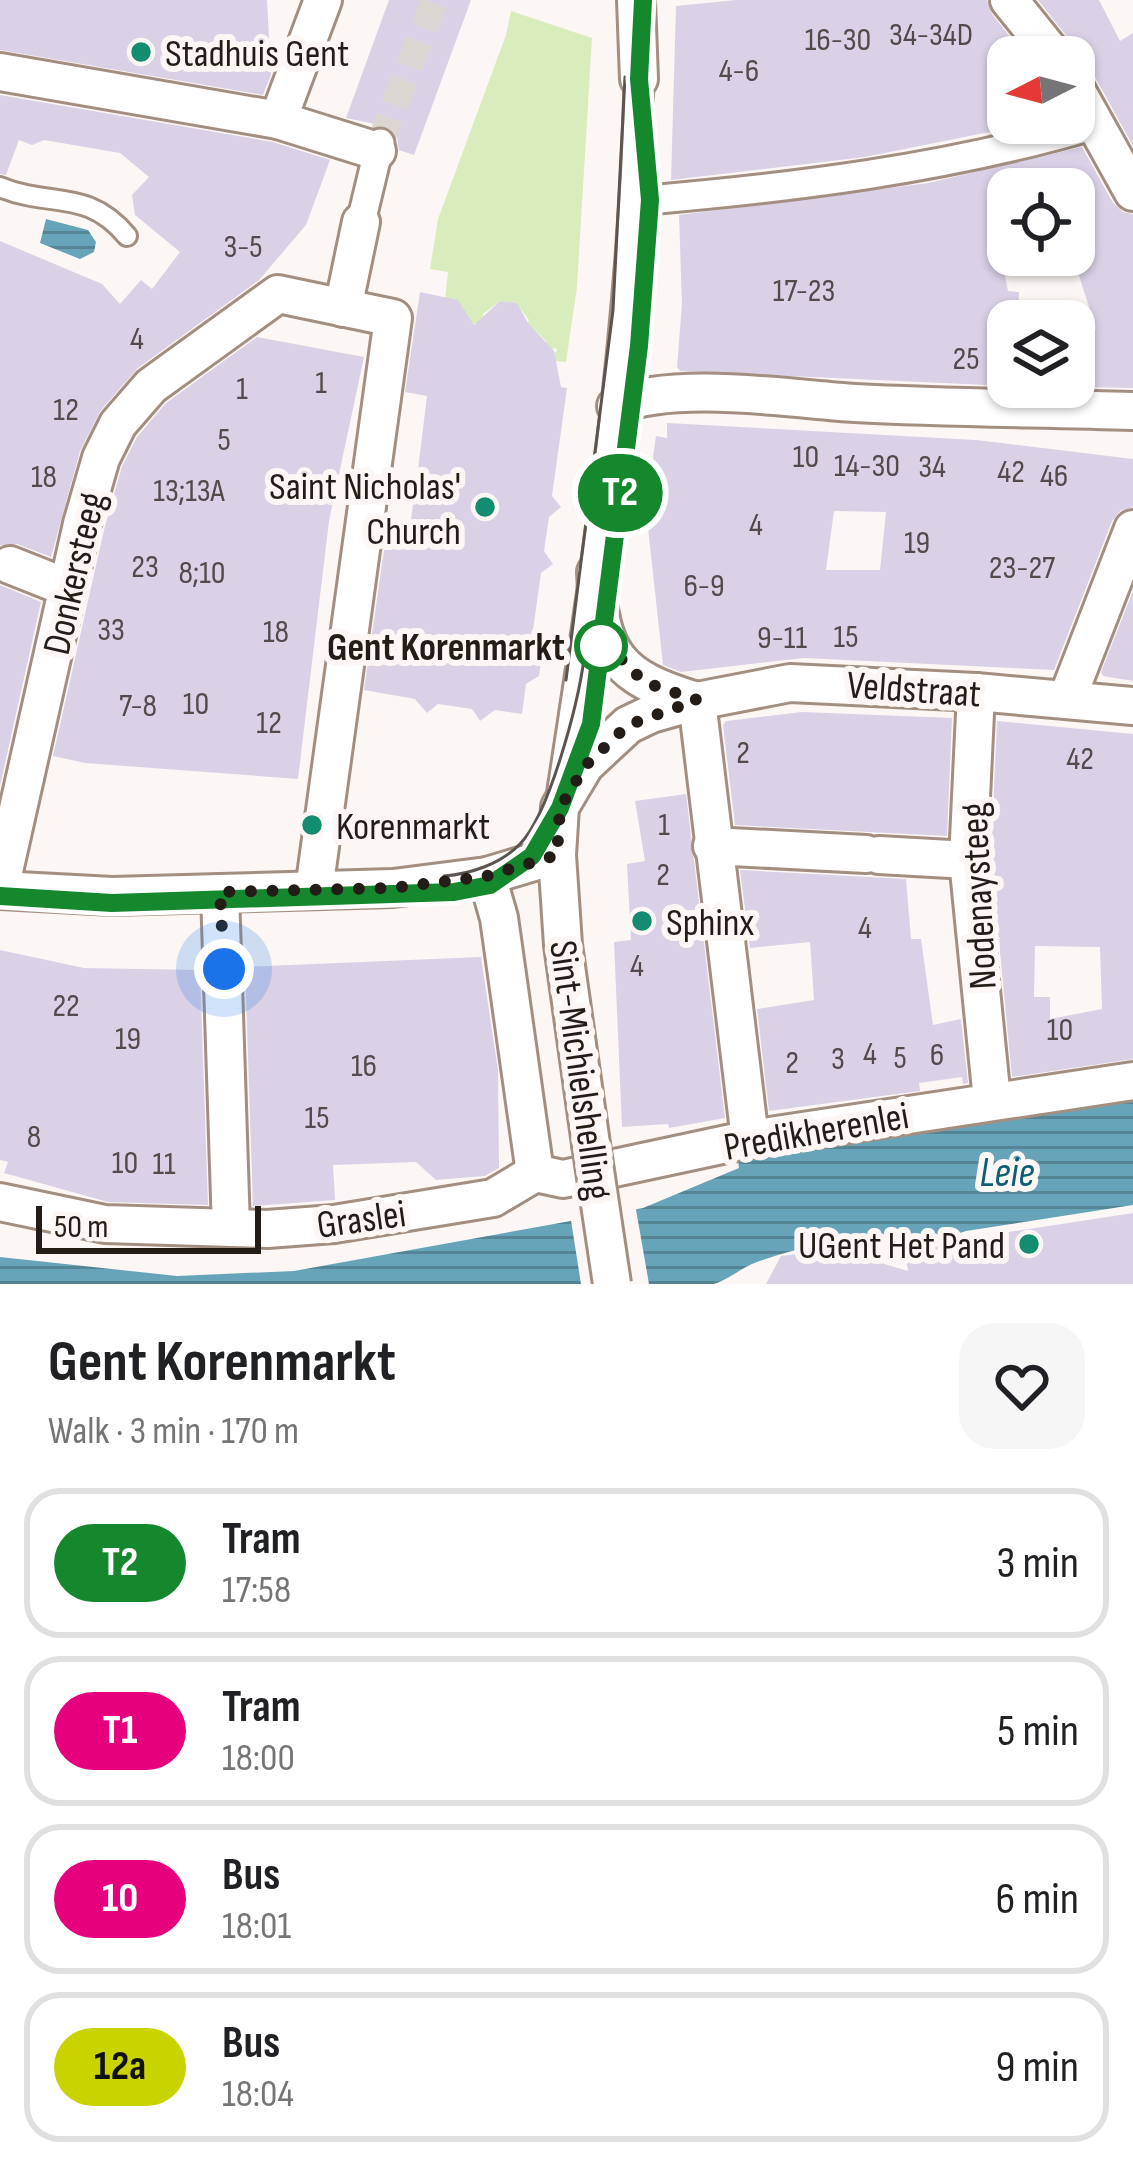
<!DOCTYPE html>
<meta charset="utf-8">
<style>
:root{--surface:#fff;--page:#f6f6f6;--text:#202124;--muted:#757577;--line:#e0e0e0}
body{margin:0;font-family:"Sofia Sans Condensed",sans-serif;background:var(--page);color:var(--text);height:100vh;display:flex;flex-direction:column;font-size:45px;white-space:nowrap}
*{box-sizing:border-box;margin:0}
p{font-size:39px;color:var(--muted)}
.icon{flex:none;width:66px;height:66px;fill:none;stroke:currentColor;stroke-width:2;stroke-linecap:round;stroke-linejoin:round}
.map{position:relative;height:1284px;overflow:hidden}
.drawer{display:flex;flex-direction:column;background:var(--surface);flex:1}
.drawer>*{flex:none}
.badge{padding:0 24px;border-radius:39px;font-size:42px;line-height:78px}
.needle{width:78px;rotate:264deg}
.fabs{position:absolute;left:987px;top:36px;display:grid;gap:24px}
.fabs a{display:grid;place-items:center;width:108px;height:108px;border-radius:24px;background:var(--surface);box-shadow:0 3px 9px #0004;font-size:60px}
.scale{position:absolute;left:36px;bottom:30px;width:225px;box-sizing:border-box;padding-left:12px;border:6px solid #241d17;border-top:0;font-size:33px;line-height:42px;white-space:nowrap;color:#241d17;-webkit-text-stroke:9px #fcf7f4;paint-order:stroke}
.you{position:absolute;width:60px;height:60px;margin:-30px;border:9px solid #fff;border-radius:50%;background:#1a73e8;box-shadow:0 0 0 18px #1a73e833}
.map>.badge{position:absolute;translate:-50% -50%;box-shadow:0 0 0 6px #fff}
.round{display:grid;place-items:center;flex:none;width:126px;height:126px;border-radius:36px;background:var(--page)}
.head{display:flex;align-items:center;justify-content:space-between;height:204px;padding:0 48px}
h1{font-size:57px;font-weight:700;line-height:90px}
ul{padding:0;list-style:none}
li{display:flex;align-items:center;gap:36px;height:150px;margin:0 24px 18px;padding:0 24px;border:6px solid var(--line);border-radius:36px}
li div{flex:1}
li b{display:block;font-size:45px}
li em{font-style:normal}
li .badge{min-width:132px;font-weight:700;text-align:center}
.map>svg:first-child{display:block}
.green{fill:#d9edbc}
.water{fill:url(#water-rules)}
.pier{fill:#fcf7f4}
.building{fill:#dad1e7;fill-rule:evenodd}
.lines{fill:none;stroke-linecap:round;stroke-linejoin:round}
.pedestrian-tunnel{stroke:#dcd6d3;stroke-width:27;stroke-dasharray:27 14;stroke-linecap:butt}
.service-casing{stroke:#a38f81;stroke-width:24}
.pedestrian-casing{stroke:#a38f81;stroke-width:33}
.minor-casing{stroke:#a38f81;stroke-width:42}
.service{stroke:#fff;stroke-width:18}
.pedestrian{stroke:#fff;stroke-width:27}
.minor{stroke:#fff;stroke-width:36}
.tram{stroke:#5b544f;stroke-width:3}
.minor-bridge-casing{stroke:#a38f81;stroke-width:42;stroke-linecap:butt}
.minor-bridge{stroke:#fff;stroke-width:36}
.line-casing{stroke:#fff;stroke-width:27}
.line{stroke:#15882e;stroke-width:18}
.walk{stroke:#241d17;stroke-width:12;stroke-dasharray:0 21.6}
.poi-dot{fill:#138c70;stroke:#fcf7f4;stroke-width:4.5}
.stop-dot{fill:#fff;stroke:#15882e;stroke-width:6}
.labels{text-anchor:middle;stroke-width:12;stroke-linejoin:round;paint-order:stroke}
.number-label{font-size:33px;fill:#524a4b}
.poi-label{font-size:39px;fill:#241d17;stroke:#fcf7f4;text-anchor:start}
.street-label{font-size:39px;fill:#241d17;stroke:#fcf7f4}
.stop-label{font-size:39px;font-weight:bold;fill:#241d17;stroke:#fcf7f4;text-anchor:end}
.water-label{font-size:42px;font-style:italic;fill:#0b5e73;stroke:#fcf7f4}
</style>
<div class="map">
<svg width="1133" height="1284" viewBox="0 0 1133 1284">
<defs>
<pattern id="water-rules" width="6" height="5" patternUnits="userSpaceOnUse" patternTransform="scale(3)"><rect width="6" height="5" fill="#68a4b9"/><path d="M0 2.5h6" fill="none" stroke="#558595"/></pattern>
</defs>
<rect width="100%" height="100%" fill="#fcf7f4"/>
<polygon class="green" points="511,11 592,38 577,287 566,362 556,361 550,355 557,351 556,348 546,351 546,341 535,330 525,329 529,320 516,303 500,301 483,314 486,324 475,323 463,331 459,302 445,300 448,272 430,269 438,219 506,35"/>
<g class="water">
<polygon points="46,219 88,230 96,242 94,252 80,259 40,243"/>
<path d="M1133,1097v108l-167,26 -42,14 -3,-10 -10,1 1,6 -9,1 -10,-8c-45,4 -93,11 -136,27 -15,5 -27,17 -43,22h-714v-27l177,19 117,-5 349,-63 96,-40 -1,-7z"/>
</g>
<polygon class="pier" points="635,1204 649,1284 581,1284 570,1214"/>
<g class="building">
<polygon points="0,0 267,0 271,75 263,95 0,50"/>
<polygon points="389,0 471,0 414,155 399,150 397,137 385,126 346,118"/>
<polygon points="736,0 987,0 992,14 1026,57 1008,57 1008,123 1034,123 865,157 671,180 676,6"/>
<polygon points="1038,0 1099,0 1120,41 1133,33 1133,146 1094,75 1076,64 1073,44"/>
<polygon points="0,95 273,142 330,160 306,225 259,280 138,368 101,410 80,451 51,557 17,544 0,545 0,241 102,284 120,304 141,280 152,289 180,252 135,215 132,195 149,177 120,153 44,140 32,145 19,140 6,175 0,174"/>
<polygon points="1082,147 1113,203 1123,212 1133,214 1133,388 1074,387 1074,328 1096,329 1074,260 1074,189 1008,189 1008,223 995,225 1008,291 1019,292 1018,321 1008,321 1008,386 680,371 677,367 682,304 679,215 928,183"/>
<polygon points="420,292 458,300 474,325 500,301 517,303 528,323 554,351 561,387 567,388 552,496 561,507 549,517 544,551 553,564 541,573 532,637 543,648 539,676 526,684 522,714 495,710 480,721 472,709 438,704 427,713 415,699 364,690 384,550 389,550 409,534 414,497 406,486 417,478 427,396 405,392"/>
<polygon points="257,337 364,357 329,521 298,779 85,763 53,756 104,530 122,466 137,437 166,403"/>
<path d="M667,423l309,17 157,19v48l-13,4 -8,10 -58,149 -250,-12 -123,14 -18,-7 -15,-137 -1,-29 9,-63 11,2zM834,511l52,1 -6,58h-54z"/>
<polygon points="0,585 41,602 0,786"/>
<polygon points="1133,591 1133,681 1103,676 1101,672"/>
<polygon points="802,712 952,718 947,836 735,825 723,725 726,721"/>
<path d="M997,721l136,13v325l-121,18 -21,-218zM1035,946l65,1 2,62 -52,10v-22h-16z"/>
<polygon points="686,794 725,1118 669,1128 668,1124 622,1127 614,942 631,940 627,864 645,861 635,801"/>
<polygon points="740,870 906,879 911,939 921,939 933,1025 961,1019 968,1083 963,1084 962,1077 919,1083 920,1091 769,1111 757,1009 814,1000 810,942 750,948"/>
<polygon points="0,950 84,968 200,970 208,1205 108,1202 4,1173 8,1162 0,1160"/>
<polygon points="481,957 498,1070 499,1168 485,1176 436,1180 416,1162 333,1165 335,1200 253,1206 245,967"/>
<polygon points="1133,1213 1133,1284 766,1284 781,1256 813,1252 840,1241 861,1257 908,1271 904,1248"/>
</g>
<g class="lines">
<polyline class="pedestrian-tunnel" points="380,143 435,0"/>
<g class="service-casing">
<path id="service" d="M0,187c50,21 87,1 127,49"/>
</g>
<g class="pedestrian-casing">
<g id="pedestrian">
<path d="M636,201c154,-13 310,-32 459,-76"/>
<polyline points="361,222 380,143"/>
<path d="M561,796c37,-238 73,-476 78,-717"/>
</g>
</g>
<g class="minor-casing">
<g id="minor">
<polyline points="323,0 278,120 377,151"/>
<polyline points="636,0 639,79"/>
<polyline points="1009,0 1055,57"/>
<polyline points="0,72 278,120"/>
<polyline points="1074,86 1133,192"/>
<polyline points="343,308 361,222"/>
<path d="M616,406c57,-26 175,-7 239,-3 93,5 185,5 278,8"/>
<polyline points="10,565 68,588"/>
<path d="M596,572c3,82 22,106 101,129"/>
<polyline points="976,692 968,860 992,1100"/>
<polyline points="1067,699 1133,529"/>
<polyline points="697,701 750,1139"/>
<polyline points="712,846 866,854"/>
<polyline points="879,855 968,860"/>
<polyline points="487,876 499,918 535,1173"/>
<polyline points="0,889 82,524 101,458 118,424 151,386 278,294 393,318 314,890"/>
<polyline points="0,890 112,896 393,888 487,876 557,855"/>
<polyline points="220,893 231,1228"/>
<polyline points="591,1144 563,945 557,855 560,807 585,765 628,725 651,714 697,701 790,683 976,692 1133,706"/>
<polyline points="0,1202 105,1224 267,1229 334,1224 493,1198 535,1173 563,1179 750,1139 1133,1081"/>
</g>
</g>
<use href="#service" class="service"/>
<use href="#pedestrian" class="pedestrian"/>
<use href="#minor" class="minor"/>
<g class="tram">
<polyline points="566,680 613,310 625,77"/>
<path d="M444,876c26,-2 57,-12 76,-32 30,-31 58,-141 64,-185"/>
<polyline points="0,896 112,903 455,892 490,885 532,856 560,807 591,723 639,346 650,200 639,79 643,0"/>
</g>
<g class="minor-bridge-casing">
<polyline id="minor-bridge" points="591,1144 612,1284"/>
</g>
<use href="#minor-bridge" class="minor-bridge"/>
</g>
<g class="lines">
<g class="line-casing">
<polyline id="line" points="0,896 112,903 454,892 490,885 532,856 560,808 591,724 639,346 650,200 639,79 643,0"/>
</g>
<use href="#line" class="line"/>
<polyline class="walk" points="224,969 220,892 393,888 487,876 557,855 560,808 586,765 628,725 697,700 644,682 611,649 601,646"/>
</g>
<g class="poi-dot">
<circle cx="141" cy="52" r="12"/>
<circle cx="485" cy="507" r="12"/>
<circle cx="312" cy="825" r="12"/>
<circle cx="642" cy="921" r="12"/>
<circle cx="1029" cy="1244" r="12"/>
</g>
<circle class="stop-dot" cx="601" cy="646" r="24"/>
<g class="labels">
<g class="number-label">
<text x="931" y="45">34-34D</text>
<text x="838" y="50">16-30</text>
<text x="739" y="81">4-6</text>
<text x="243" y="257">3-5</text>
<text x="804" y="301">17-23</text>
<text x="137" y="349">4</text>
<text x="966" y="369">25</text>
<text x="321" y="393">1</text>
<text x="242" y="399">1</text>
<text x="66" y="420">12</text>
<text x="224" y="450">5</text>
<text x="806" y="467">10</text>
<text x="867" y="476">14-30</text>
<text x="932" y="477">34</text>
<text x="1011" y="482">42</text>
<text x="1054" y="486">46</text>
<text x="44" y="487">18</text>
<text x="189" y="501">13;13A</text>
<text x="756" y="535">4</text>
<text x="917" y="553">19</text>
<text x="145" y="577">23</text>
<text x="1022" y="578">23-27</text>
<text x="202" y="583">8;10</text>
<text x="704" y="596">6-9</text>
<text x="111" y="640">33</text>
<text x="276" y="642">18</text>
<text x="846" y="647">15</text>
<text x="782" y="648">9-11</text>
<text x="196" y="714">10</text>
<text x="138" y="716">7-8</text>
<text x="269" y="733">12</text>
<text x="743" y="763">2</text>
<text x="1080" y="769">42</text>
<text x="664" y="835">1</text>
<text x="663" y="885">2</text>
<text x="865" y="938">4</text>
<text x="637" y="976">4</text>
<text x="66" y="1016">22</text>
<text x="1060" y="1040">10</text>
<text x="128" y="1049">19</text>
<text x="870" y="1064">4</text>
<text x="937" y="1065">6</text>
<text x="900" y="1068">5</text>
<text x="838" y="1069">3</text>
<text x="792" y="1073">2</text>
<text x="364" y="1076">16</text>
<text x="317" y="1128">15</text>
<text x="34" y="1147">8</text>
<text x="125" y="1173">10</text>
<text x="164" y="1174">11</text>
</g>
<g class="poi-label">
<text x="165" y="66">Stadhuis Gent</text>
<text x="461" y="499" text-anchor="end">Saint Nicholas'<tspan x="461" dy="45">Church</tspan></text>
<text x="336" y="839">Korenmarkt</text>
<text x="666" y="935">Sphinx</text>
<text x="1005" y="1258" text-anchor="end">UGent Het Pand</text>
</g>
<g class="street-label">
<text transform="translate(73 573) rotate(-77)" y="14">Donkersteeg</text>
<text transform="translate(914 688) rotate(4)" y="14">Veldstraat</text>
<text transform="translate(977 896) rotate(-93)" y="14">Nodenaysteeg</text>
<text transform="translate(582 1070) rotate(82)" y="14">Sint-Michielshelling</text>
<text transform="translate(816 1130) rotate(-10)" y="14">Predikherenlei</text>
<text transform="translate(361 1218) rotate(-8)" y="14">Graslei</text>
</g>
<g class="stop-label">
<text x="565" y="660">Gent Korenmarkt</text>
</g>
<g class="water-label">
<text x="1007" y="1186">Leie</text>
</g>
</g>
</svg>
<div class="fabs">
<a><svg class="needle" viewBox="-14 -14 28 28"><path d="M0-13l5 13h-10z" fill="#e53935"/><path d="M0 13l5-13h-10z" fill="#757577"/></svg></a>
<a><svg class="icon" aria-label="locate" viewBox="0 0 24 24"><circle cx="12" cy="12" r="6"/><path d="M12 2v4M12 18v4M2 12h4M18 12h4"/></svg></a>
<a><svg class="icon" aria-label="layers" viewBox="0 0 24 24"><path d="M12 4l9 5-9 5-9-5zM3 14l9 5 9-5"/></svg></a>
</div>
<div class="scale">50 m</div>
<div class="you" style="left:224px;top:969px"></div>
<b class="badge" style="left:620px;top:493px;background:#15882e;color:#fff">T2</b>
</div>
<section class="drawer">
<div class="head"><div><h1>Gent Korenmarkt</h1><p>Walk · 3 min · 170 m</p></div><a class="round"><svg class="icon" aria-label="heart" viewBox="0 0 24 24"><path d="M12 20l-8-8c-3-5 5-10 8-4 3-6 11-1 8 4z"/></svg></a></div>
<ul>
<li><span class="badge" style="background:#15882e;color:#fff">T2</span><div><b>Tram</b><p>17:58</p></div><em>3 min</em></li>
<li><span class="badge" style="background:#e6007e;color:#fff">T1</span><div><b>Tram</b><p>18:00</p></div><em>5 min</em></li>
<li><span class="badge" style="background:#e6007e;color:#fff">10</span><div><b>Bus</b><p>18:01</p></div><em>6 min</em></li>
<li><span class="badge" style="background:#c8d300;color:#111">12a</span><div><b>Bus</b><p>18:04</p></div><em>9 min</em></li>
</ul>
</section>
